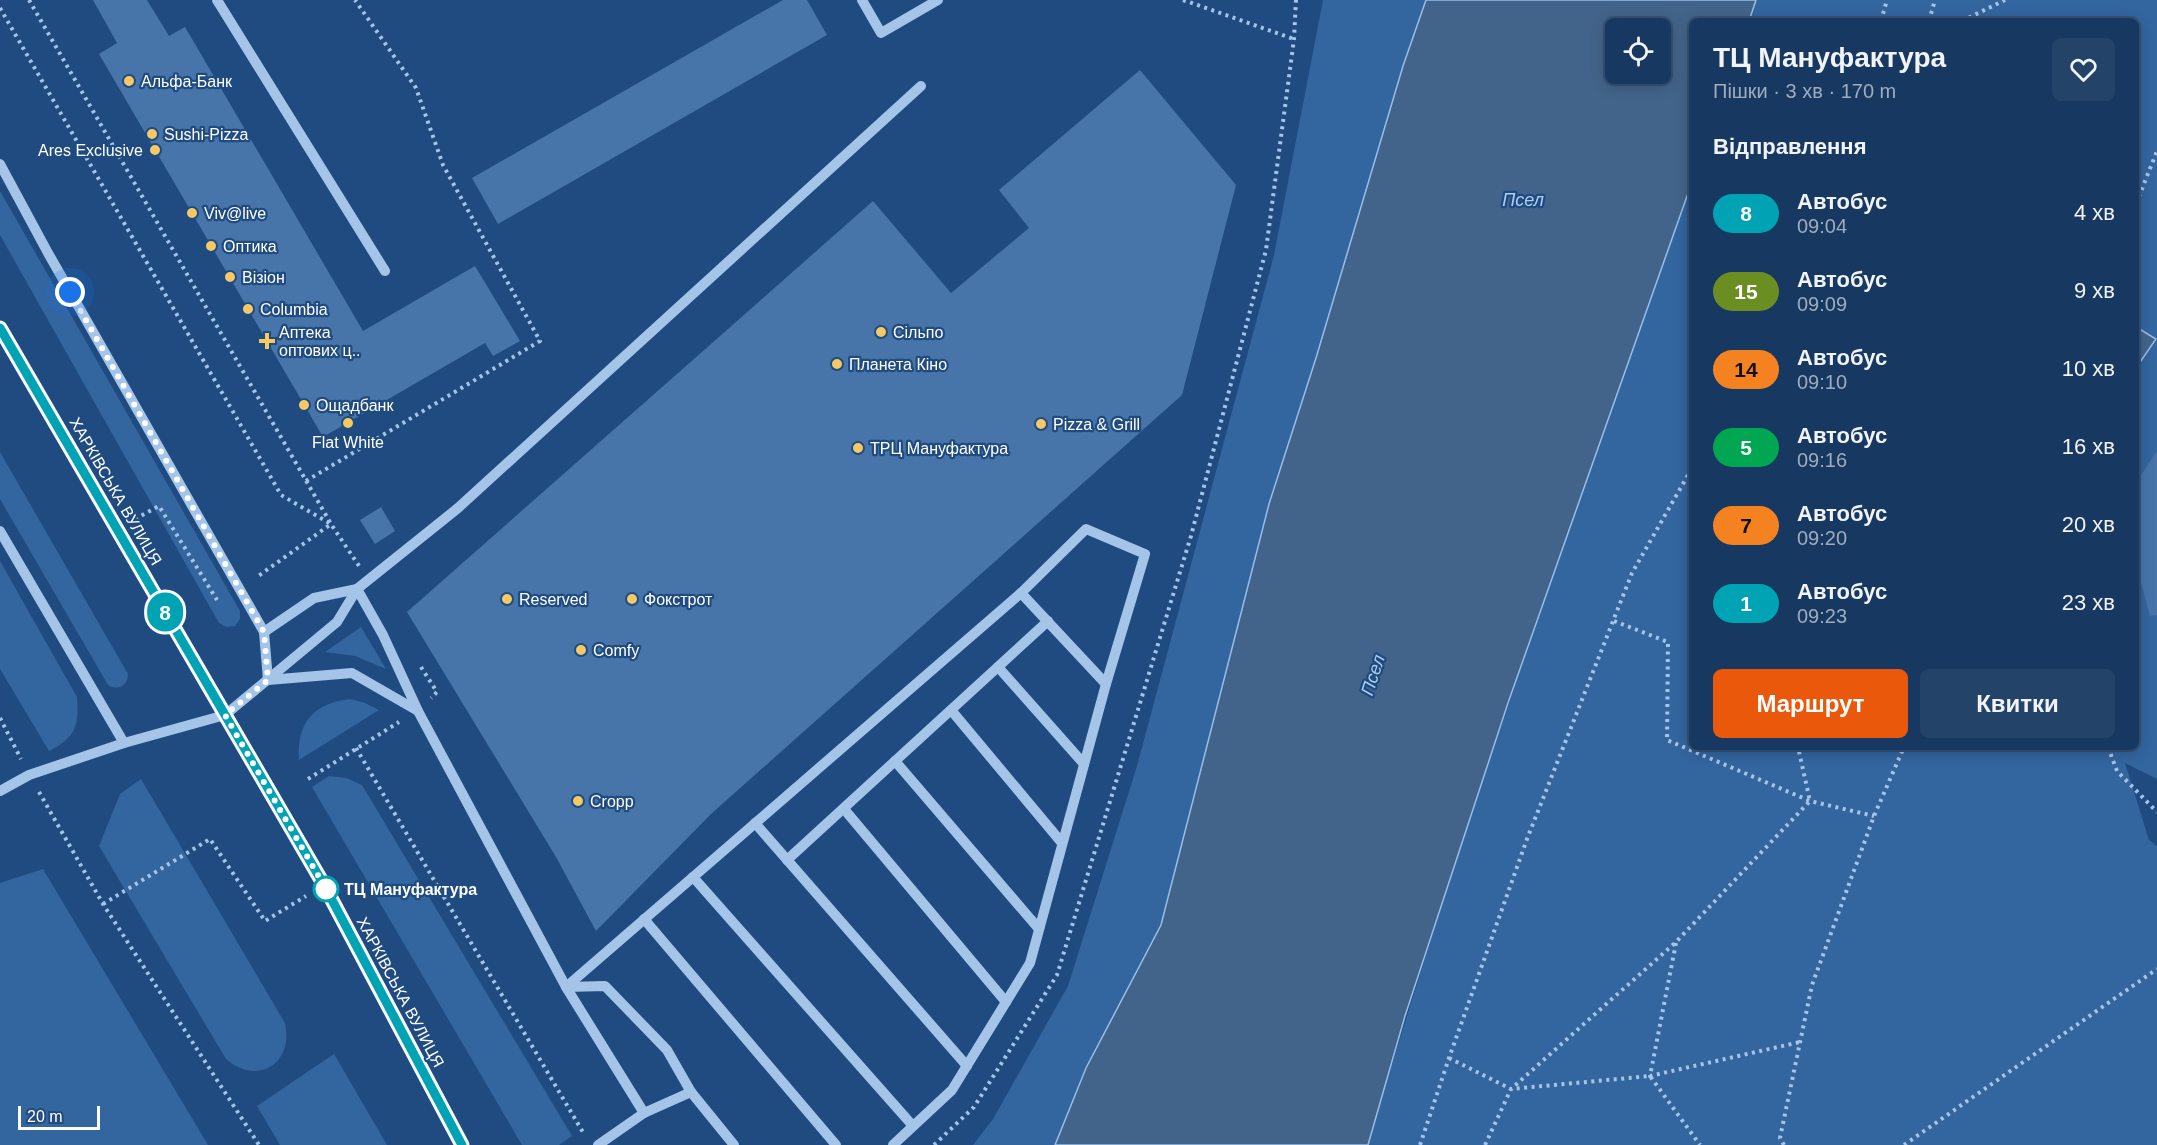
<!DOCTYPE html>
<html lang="uk">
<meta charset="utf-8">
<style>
:root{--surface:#173860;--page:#244369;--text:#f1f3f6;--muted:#9eacbd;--line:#365275;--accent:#ea580c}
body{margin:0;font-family:Helvetica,sans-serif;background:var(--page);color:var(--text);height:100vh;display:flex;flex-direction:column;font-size:22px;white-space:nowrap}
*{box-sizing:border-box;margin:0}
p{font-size:20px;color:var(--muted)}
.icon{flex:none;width:33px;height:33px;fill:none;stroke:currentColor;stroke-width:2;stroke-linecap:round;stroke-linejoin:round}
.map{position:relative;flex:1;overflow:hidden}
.drawer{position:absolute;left:1689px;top:18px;width:450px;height:732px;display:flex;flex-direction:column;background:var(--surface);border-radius:9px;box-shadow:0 3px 15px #0003,0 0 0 2px var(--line)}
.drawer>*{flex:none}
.badge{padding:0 12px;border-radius:20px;font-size:21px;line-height:39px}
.fabs{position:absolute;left:1605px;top:18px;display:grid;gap:12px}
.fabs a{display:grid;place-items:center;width:66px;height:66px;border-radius:9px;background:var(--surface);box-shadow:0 3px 15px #0003,0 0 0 2px var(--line);font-size:30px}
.scale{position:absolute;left:18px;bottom:15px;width:82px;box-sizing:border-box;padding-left:6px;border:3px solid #fff;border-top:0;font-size:16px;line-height:21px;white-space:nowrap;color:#fff;-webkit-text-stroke:4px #1f4b80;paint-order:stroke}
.you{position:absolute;width:30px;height:30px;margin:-15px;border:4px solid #fff;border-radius:50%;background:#1a73e8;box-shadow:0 0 0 9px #1a73e833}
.map>.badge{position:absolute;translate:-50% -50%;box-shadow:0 0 0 3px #fff}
h2{padding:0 24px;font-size:22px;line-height:54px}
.round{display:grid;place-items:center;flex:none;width:63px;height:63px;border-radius:9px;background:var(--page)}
.overview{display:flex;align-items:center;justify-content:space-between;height:102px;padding:0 24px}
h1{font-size:28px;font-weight:700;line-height:45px}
.cta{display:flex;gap:12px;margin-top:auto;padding:12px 24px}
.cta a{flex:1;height:69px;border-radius:9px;background:var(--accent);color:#fff;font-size:24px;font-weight:700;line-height:69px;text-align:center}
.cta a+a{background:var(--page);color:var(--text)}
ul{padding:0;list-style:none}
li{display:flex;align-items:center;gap:18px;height:78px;padding:0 24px}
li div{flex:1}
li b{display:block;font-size:22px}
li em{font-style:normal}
li .badge{min-width:66px;font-weight:700;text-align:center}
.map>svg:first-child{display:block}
.green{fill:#33659f}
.water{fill:#43648a;stroke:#97bfea;stroke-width:1.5;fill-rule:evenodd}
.building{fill:#4775aa}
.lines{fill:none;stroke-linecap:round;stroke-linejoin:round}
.path{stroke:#a4c4e8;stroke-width:4;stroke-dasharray:3 4.5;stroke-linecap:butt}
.minor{stroke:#a4c4e8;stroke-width:10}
.major{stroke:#e6f0fe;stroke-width:15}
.line-casing{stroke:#fff;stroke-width:14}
.line{stroke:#00a3b4;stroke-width:9}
.walk{stroke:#fff;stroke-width:6;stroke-dasharray:0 10.8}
.poi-dot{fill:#f6c964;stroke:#1f4b80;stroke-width:2}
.stop-dot{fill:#fff;stroke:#00a3b4;stroke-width:3}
.labels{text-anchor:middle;stroke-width:4.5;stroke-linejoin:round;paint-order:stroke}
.poi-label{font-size:16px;fill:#fff;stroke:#1f4b80;text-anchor:start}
.street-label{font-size:16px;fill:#fff;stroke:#1f4b80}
.stop-label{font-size:16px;font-weight:bold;fill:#fff;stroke:#1f4b80;text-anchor:start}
.water-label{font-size:18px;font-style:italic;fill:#afcef0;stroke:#1f4b80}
</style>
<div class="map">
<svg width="2157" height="1145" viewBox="0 0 2157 1145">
<rect width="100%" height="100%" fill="#1f4b80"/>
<g class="green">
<polygon points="1323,0 1426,0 1403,66 1316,358 1269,504 1161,925 1086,1068 1055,1145 973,1145 993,1119 1068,986 1137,766 1274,255"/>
<path d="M1756,0h401v779l-32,-16 24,77 8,6v299h-789c95,-325 211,-643 324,-963v565h444v-726h-387z"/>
<polygon points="0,191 240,611 240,619 235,626 226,627 219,623 0,235"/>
<path d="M0,452l128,222c0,12 -10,17 -20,11l-108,-186z"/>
<path d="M0,561l77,136c2,29 -1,40 -28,54l-49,-82z"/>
<polygon points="361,627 386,669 355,656 325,652"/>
<path d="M350,699l15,4 14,7 -80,50c-3,-37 15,-57 51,-61z"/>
<polygon points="329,776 346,778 362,785 572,1136 559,1145 522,1145 312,787"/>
<path d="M141,779l144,244c9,41 -28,63 -59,36l-127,-213 21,-52z"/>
<polygon points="43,869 208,1145 0,1145 0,883"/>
<polygon points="334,1054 387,1145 280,1145 257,1106"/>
</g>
<g class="water">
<path d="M1426,0h330l-7,21h-57v161l-184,521 -103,313 -37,129h-313l31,-77 75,-143 108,-421 47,-146 87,-292zM1616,28h44v46h-44z"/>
<polygon points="2136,327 2156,339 2136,368"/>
</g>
<g class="building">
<polygon points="93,0 147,0 169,36 185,27 363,331 475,266 520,341 493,356 485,343 323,437 99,54 117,43"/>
<polygon points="783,0 807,0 827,35 498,224 472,178"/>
<polygon points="1140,70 1236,185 1182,395 711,814 596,931 556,857 407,612 873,201 951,293 1029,228 999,190"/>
<polygon points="2157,451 2157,615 2150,616 2136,564 2136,483"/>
<polygon points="381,507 395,531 375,544 360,520"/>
</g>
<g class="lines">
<g class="path">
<polyline points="29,0 331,524 257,577"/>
<polyline points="1183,0 1294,39"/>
<polyline points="0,8 281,495 331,524 359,566"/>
<polyline points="1881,21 1887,0"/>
<polyline points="1929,21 1935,0"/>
<polyline points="1962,21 2005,0"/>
<polyline points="2136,204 2157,151"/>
<polyline points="306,481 540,341 443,165 416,88 355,0"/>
<polyline points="135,519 159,506 217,600"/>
<polyline points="1614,621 1668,642 1667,740 1810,801 1874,816"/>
<polyline points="421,667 437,692 431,698"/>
<polyline points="0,718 21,759"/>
<polyline points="2108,747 2117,771 2157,812"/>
<polyline points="356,748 584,1134"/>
<polyline points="308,779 399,722"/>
<polyline points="39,792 103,904 259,1145"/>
<polyline points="103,904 210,839 265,921 306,896"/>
<polyline points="1676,943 1650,1076 1800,1042"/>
<polyline points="1449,1058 1511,1089 1650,1076 1700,1145"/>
<polyline points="934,1145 974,1107 1057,975 1191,536 1266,250 1294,39 1296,0"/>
<polyline points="1420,1145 1449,1058 1527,839 1632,573 1692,468"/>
<polyline points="1485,1145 1511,1089 1676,942 1810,801 1798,747"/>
<polyline points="1784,1145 1780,1138 1812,985 1874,816 1904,747"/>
<polyline points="1904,1145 2157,969"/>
</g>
<g class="minor">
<polyline points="217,0 385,271"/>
<polyline points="862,0 881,33 938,0"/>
<polyline points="0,164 48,253 264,632 268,680"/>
<polyline points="0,531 124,743"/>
<polyline points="357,589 383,635 418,711 566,987 605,986 667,1050 691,1092 644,1113 598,1145"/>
<polyline points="1021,593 1106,684"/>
<polyline points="264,632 314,598 357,589 458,508 921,86"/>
<polyline points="998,667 1084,764"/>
<polyline points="268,680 352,673 418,711"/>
<polyline points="951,710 1062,843"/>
<polyline points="895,761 1039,929"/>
<polyline points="0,791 29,775 124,743 225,715 337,622 357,589"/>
<polyline points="844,809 1006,1002"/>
<polyline points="755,823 967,1066"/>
<polyline points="787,860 1048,621"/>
<polyline points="693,877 913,1126"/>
<polyline points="644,919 836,1145"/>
<polyline points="691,1092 734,1145"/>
<polyline points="644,1113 566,987 1021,593 1086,529 1145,554 1106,684 1030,963 952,1090 893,1145"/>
</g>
<polyline class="major" points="0,328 324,885 462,1145"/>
</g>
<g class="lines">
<g class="line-casing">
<polyline id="line" points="0,328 324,885 462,1145"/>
</g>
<use href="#line" class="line"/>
<polyline class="walk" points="70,292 264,632 268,680 225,715 326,889"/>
</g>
<g class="poi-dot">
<circle cx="129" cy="81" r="6"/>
<circle cx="152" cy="134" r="6"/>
<circle cx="155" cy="150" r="6"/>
<circle cx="192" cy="213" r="6"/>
<circle cx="211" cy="246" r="6"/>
<circle cx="230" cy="277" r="6"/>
<circle cx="248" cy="309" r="6"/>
<circle cx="881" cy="332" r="6"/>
<path d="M264 332h6v6h6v6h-6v6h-6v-6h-6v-6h6z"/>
<circle cx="837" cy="364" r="6"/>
<circle cx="304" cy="405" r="6"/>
<circle cx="348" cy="423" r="6"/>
<circle cx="1041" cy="424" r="6"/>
<circle cx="858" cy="448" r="6"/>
<circle cx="507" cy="599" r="6"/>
<circle cx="632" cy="599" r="6"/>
<circle cx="581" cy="650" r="6"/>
<circle cx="578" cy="801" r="6"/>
</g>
<circle class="stop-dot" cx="326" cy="889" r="12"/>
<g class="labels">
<g class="poi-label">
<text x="141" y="87">Альфа-Банк</text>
<text x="164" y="140">Sushi-Pizza</text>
<text x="143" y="156" text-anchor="end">Ares Exclusive</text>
<text x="204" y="219">Viv@live</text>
<text x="223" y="252">Оптика</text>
<text x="242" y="283">Візіон</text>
<text x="260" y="315">Columbia</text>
<text x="279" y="338">Аптека<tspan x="279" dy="18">оптових ц..</tspan></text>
<text x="893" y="338">Сільпо</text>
<text x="849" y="370">Планета Кіно</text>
<text x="316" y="411">Ощадбанк</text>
<text x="1053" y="430">Pizza &amp; Grill</text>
<text x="348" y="448" text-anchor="middle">Flat White</text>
<text x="870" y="454">ТРЦ Мануфактура</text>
<text x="519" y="605">Reserved</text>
<text x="644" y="605">Фокстрот</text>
<text x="593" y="656">Comfy</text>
<text x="590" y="807">Cropp</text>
</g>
<g class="street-label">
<text transform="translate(116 491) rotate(60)" y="6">ХАРКІВСЬКА ВУЛИЦЯ</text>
<text transform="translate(401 992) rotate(62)" y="6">ХАРКІВСЬКА ВУЛИЦЯ</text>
</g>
<g class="stop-label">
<text x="344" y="895">ТЦ Мануфактура</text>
</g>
<g class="water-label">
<text x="1523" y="206">Псел</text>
<text transform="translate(1373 675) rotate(-72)" y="6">Псел</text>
</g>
</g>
</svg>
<div class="fabs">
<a><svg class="icon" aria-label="locate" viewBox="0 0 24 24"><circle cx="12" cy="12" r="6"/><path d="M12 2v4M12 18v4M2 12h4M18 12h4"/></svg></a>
</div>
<div class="scale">20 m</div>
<div class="you" style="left:70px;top:292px"></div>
<b class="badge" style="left:165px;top:612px;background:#00a3b4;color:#fff">8</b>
<section class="drawer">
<div class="overview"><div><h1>ТЦ Мануфактура</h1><p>Пішки · 3 хв · 170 m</p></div><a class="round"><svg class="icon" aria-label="heart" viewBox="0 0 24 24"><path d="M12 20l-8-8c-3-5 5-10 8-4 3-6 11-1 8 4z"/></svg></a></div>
<h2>Відправлення</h2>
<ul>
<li><span class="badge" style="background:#00a3b4;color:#fff">8</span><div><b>Автобус</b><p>09:04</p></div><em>4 хв</em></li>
<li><span class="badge" style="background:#6b8e23;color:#fff">15</span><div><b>Автобус</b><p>09:09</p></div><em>9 хв</em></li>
<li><span class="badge" style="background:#f58220;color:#111">14</span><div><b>Автобус</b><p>09:10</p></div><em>10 хв</em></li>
<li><span class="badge" style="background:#00a651;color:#fff">5</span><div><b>Автобус</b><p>09:16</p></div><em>16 хв</em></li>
<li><span class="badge" style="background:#f58220;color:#111">7</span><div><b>Автобус</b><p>09:20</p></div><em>20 хв</em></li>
<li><span class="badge" style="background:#00a3b4;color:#fff">1</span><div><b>Автобус</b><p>09:23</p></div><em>23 хв</em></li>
</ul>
<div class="cta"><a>Маршрут</a><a>Квитки</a></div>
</section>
</div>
